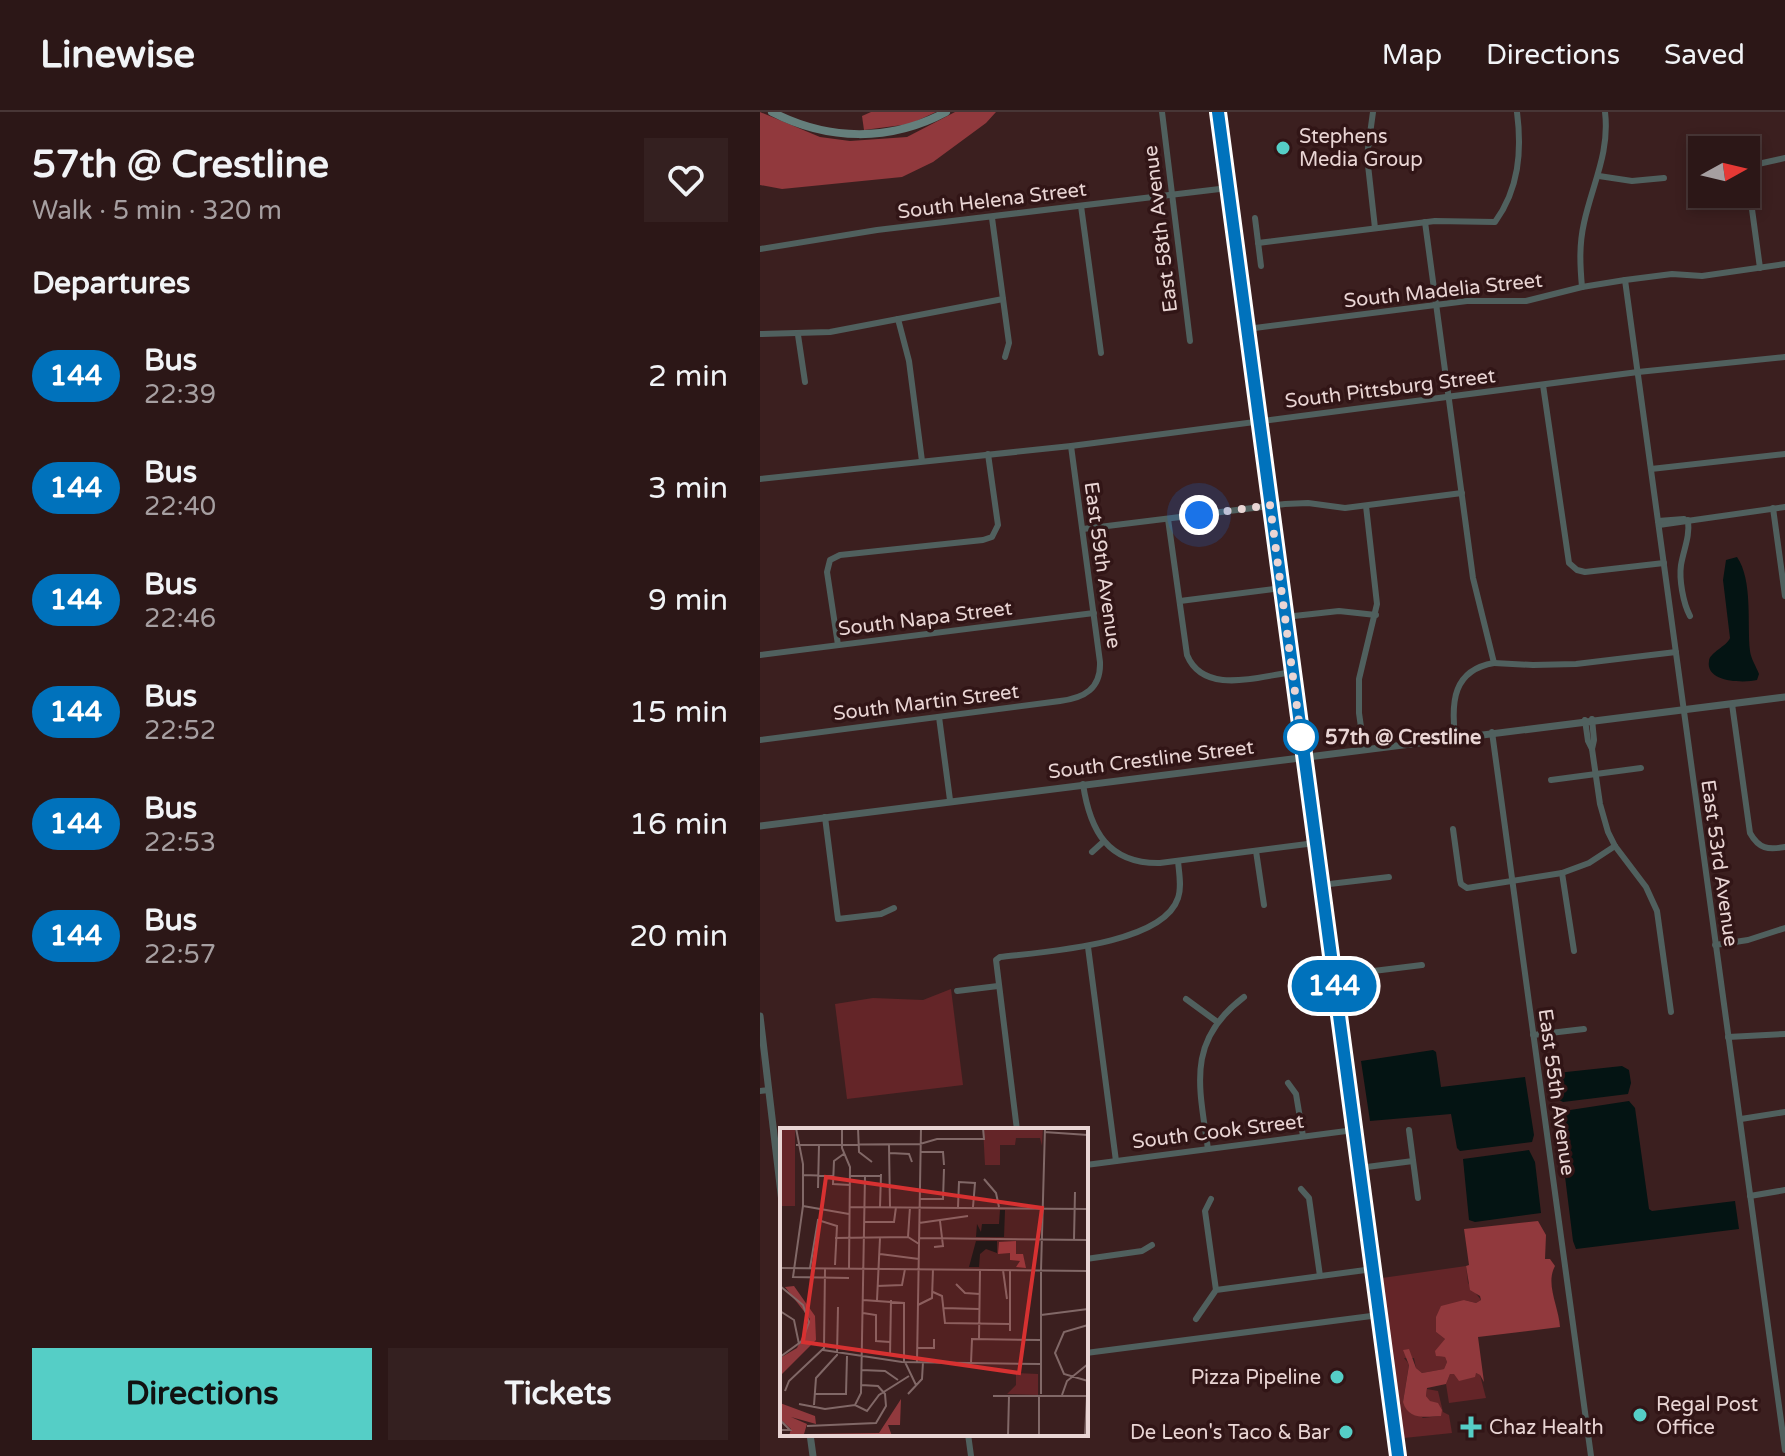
<!DOCTYPE html>
<meta charset="utf-8">
<style>
:root{--surface:#2c1717;--page:#342020;--text:#f1f3f6;--muted:#a69fa1;--line:#483636;--accent:#55cec6}
body{margin:0;font-family:"Varela Round",sans-serif;background:var(--page);color:var(--text);height:100vh;display:flex;flex-direction:column;font-size:30px;white-space:nowrap}
*{box-sizing:border-box;margin:0}
p{font-size:26px;color:var(--muted)}
.icon{flex:none;width:44px;height:44px;fill:none;stroke:currentColor;stroke-width:2;stroke-linecap:round;stroke-linejoin:round}
.map{position:relative;flex:1;overflow:hidden}
.sheet{display:flex;flex-direction:column;background:var(--surface);width:760px}
.sheet>*{flex:none}
.badge{padding:0 16px;border-radius:26px;font-size:28px;line-height:52px}
.needle{width:52px;rotate:82deg}
.controls{position:absolute;left:928px;top:24px;display:grid;gap:16px}
.controls a{display:grid;place-items:center;width:72px;height:72px;border-radius:0px;background:var(--surface);box-shadow:0 4px 12px #0003,0 0 0 2px var(--line);font-size:40px}
.you{position:absolute;width:40px;height:40px;margin:-20px;border:6px solid #fff;border-radius:50%;background:#1a73e8;box-shadow:0 0 0 12px #1a73e833}
.map>.badge{position:absolute;translate:-50% -50%;box-shadow:0 0 0 4px #fff}
h2{padding:0 32px;font-size:30px;line-height:72px}
.round{display:grid;place-items:center;flex:none;width:84px;height:84px;border-radius:0px;background:var(--page)}
.overview{display:flex;align-items:center;justify-content:space-between;height:136px;padding:0 32px}
h1{font-size:38px;font-weight:700;line-height:60px}
.cta{display:flex;gap:16px;margin-top:auto;padding:16px 32px}
.cta a{flex:1;height:92px;border-radius:0px;background:var(--accent);color:#111;font-size:32px;font-weight:700;line-height:92px;text-align:center}
.cta a+a{background:var(--page);color:var(--text)}
ul{padding:0;list-style:none}
li{display:flex;align-items:center;gap:24px;height:112px;padding:0 32px}
li div{flex:1}
li b{display:block;font-size:30px}
li em{font-style:normal}
li .badge{min-width:88px;font-weight:700;text-align:center}
header{display:flex;align-items:center;gap:48px;box-sizing:border-box;height:112px;padding:0 40px;background:var(--surface);border-bottom:2px solid var(--line)}
header strong{font-size:38px}
nav{display:flex;gap:44px;margin-inline-start:auto;font-size:28px}
main{display:flex;flex:1;min-height:0}
.map>svg:first-child{display:block}
.green{fill:#642528}
.forest{fill:#91393d}
.water{fill:#041413}
.lines{fill:none;stroke-linecap:round;stroke-linejoin:round}
.minor{stroke:#50605e;stroke-width:6}
.tertiary{stroke:#50605e;stroke-width:7}
.secondary{stroke:#657f7c;stroke-width:8}
.line-casing{stroke:#fff;stroke-width:18}
.line{stroke:#0072bc;stroke-width:12}
.walk{stroke:#e9d5d4;stroke-width:8;stroke-dasharray:0 14.4}
.poi-dot{fill:#55cec6;stroke:#311516;stroke-width:3}
.stop-dot{fill:#fff;stroke:#0072bc;stroke-width:4}
.labels{text-anchor:middle;stroke-width:7;stroke-linejoin:round;paint-order:stroke}
.poi-label{font-size:20px;fill:#e9d5d4;stroke:#311516;text-anchor:start}
.street-label{font-size:20px;fill:#e9d5d4;stroke:#311516}
.stop-label{font-size:20px;font-weight:bold;fill:#e9d5d4;stroke:#311516;text-anchor:start}
.inset-road{fill:none;stroke:#816867;stroke-width:2}
.view{fill:#d73131;fill-opacity:0.15;stroke:#d73131;stroke-width:4}
.inset-edge{fill:none;stroke:#e9d5d4;stroke-width:4}
</style>
<header>
<strong>Linewise</strong>
<nav><a>Map</a><a>Directions</a><a>Saved</a></nav>
</header>
<main>
<section class="sheet">
<div class="overview"><div><h1>57th @ Crestline</h1><p>Walk · 5 min · 320 m</p></div><a class="round"><svg class="icon" aria-label="heart" viewBox="0 0 24 24"><path d="M12 20l-8-8c-3-5 5-10 8-4 3-6 11-1 8 4z"/></svg></a></div>
<h2>Departures</h2>
<ul>
<li><span class="badge" style="background:#0072bc;color:#fff">144</span><div><b>Bus</b><p>22:39</p></div><em>2 min</em></li>
<li><span class="badge" style="background:#0072bc;color:#fff">144</span><div><b>Bus</b><p>22:40</p></div><em>3 min</em></li>
<li><span class="badge" style="background:#0072bc;color:#fff">144</span><div><b>Bus</b><p>22:46</p></div><em>9 min</em></li>
<li><span class="badge" style="background:#0072bc;color:#fff">144</span><div><b>Bus</b><p>22:52</p></div><em>15 min</em></li>
<li><span class="badge" style="background:#0072bc;color:#fff">144</span><div><b>Bus</b><p>22:53</p></div><em>16 min</em></li>
<li><span class="badge" style="background:#0072bc;color:#fff">144</span><div><b>Bus</b><p>22:57</p></div><em>20 min</em></li>
</ul>
<div class="cta"><a>Directions</a><a>Tickets</a></div>
</section>
<div class="map">
<svg width="1025" height="1344" viewBox="0 0 1025 1344">
<rect width="100%" height="100%" fill="#3b1f1f"/>
<g class="green">
<polygon points="191,877 203,973 87,987 75,892 113,886 163,888"/>
<polygon points="706,1154 708,1171 721,1188 716,1191 704,1188 676,1220 685,1227 677,1244 685,1245 687,1250 684,1257 662,1261 656,1256 654,1246 644,1246 649,1252 643,1290 663,1306 680,1304 666,1284 667,1277 678,1279 683,1300 689,1303 692,1321 644,1326 622,1166"/>
<polygon points="716,1261 720,1263 726,1286 689,1291 686,1272 690,1262"/>
</g>
<g class="forest">
<polygon points="0,0 60,25 90,29 147,25 195,0 236,0 226,11 173,50 142,65 22,77 0,73"/>
<polygon points="111,0 176,0 150,12 104,18 102,4"/>
<path d="M778,1109l8,14 -1,24h5l5,7c-10,18 4,41 5,61l-82,10 6,45 -4,-7 -4,-2 -1,4 -16,4 -5,-7h-4l-4,10 -19,4 -1,8 4,5 8,2 4,7 -1,6c-16,1 -33,4 -38,-14l6,-37 -6,-15 6,-1 7,19 6,5 22,-4 3,-7 -2,-5 -9,-1 -1,-5 10,-12 -9,-7v-15l5,-11 23,-6 12,3 5,-3 -1,-4 -10,-6 -4,-24 3,-1 -5,-36z"/>
</g>
<g class="water">
<path d="M977,445c16,23 10,67 13,94 1,8 6,15 9,23l-2,6c-12,3 -52,3 -48,-19 1,-9 17,-14 21,-23l-7,-58 3,-20z"/>
<polygon points="673,938 676,940 681,975 765,965 774,1023 772,1030 700,1039 697,1036 691,1002 610,1009 601,949"/>
<polygon points="862,954 869,958 871,971 868,982 803,990 795,986 792,967 797,961"/>
<polygon points="869,989 875,996 889,1097 892,1099 975,1089 979,1117 816,1137 813,1129 797,1000"/>
<polygon points="769,1038 775,1050 781,1101 715,1110 709,1108 703,1047"/>
</g>
<g class="lines">
<g class="minor">
<polyline points="402,0 430,229"/>
<polyline points="613,0 607,44 615,116"/>
<polyline points="839,64 872,69 904,66"/>
<polyline points="321,94 341,241"/>
<polyline points="232,106 249,231 245,245"/>
<polyline points="495,106 501,154"/>
<path d="M665,110l48,356 21,85c-41,7 -43,39 -39,73"/>
<path d="M498,131l177,-22 60,1c24,-33 27,-71 22,-110"/>
<polyline points="0,137 117,118 468,76"/>
<polyline points="1000,156 988,68 989,54 1025,46"/>
<polyline points="865,168 1025,1338"/>
<path d="M822,175c-2,-22 -3,-42 2,-64 8,-38 26,-70 21,-111"/>
<polyline points="138,207 149,249 162,349"/>
<polyline points="487,217 707,189 766,189 822,175 865,168 912,162 942,164 1025,152"/>
<polyline points="0,222 70,220 243,187"/>
<polyline points="38,223 45,270"/>
<polyline points="783,273 809,451 817,458 825,460 904,451"/>
<polyline points="891,357 1025,342"/>
<polyline points="0,367 311,334 878,260 1025,245"/>
<polyline points="1013,396 1025,484"/>
<path d="M408,407l19,136c17,41 72,21 106,17"/>
<path d="M928,408c2,17 -4,28 -7,45 -2,14 2,38 9,51"/>
<polyline points="898,409 924,407"/>
<polyline points="899,413 1025,395"/>
<polyline points="323,417 525,392 548,391 585,396 702,381"/>
<polyline points="420,489 521,476"/>
<polyline points="525,505 579,499 616,503"/>
<polyline points="78,533 67,460 70,448 80,443 223,428 232,425 238,413 228,342"/>
<polyline points="0,543 334,501"/>
<polyline points="734,551 773,553 816,552 916,540"/>
<path d="M972,592l18,129c9,16 18,17 35,14"/>
<polyline points="179,605 190,688"/>
<polyline points="832,607 834,628 832,637 840,692 848,720 855,734 886,775 897,799 911,900"/>
<polyline points="825,608 828,629 832,637"/>
<polyline points="732,620 831,1344"/>
<path d="M0,628l300,-39c24,-3 41,-12 40,-39l-29,-216"/>
<polyline points="604,636 599,601 599,567 617,492 606,394"/>
<polyline points="791,668 881,656"/>
<path d="M323,672c7,47 25,80 77,79l155,-20"/>
<polyline points="65,705 78,807 121,802 134,796"/>
<polyline points="693,717 700,768 701,772 707,776 802,761 829,751 855,734"/>
<polyline points="496,739 504,793"/>
<polyline points="332,740 343,730"/>
<polyline points="802,761 814,839"/>
<polyline points="561,773 629,765"/>
<polyline points="955,833 988,828 1025,816"/>
<polyline points="328,835 356,1049"/>
<polyline points="573,864 662,853"/>
<polyline points="197,879 238,874"/>
<polyline points="426,887 456,909"/>
<polyline points="773,923 824,917"/>
<polyline points="968,925 1025,922"/>
<polyline points="528,971 536,982 543,1024"/>
<polyline points="0,979 9,978"/>
<polyline points="981,1007 1025,1000"/>
<path d="M257,1018l-21,-170 4,-3c42,-5 163,-12 178,-59 4,-11 1,-25 0,-37"/>
<polyline points="649,1018 658,1086"/>
<path d="M448,1037c-9,-64 -22,-108 36,-152"/>
<polyline points="326,1053 594,1018"/>
<polyline points="599,1056 653,1049"/>
<polyline points="541,1077 549,1086 560,1164"/>
<polyline points="990,1084 1025,1078"/>
<polyline points="451,1087 445,1099 456,1178"/>
<polyline points="326,1147 382,1139 392,1133"/>
<polyline points="436,1207 456,1178 613,1157"/>
<polyline points="326,1241 619,1203"/>
<polyline points="208,1322 211,1344"/>
</g>
<g class="tertiary">
<polyline points="0,714 1025,585"/>
<polyline points="0,904 22,1090"/>
<polyline points="50,1322 53,1344"/>
</g>
<g class="secondary">
<path d="M12,0c56,29 118,30 174,0"/>
<polyline points="458,0 638,1344"/>
</g>
</g>
<g class="lines">
<g class="line-casing">
<polyline id="line" points="458,0 638,1344"/>
</g>
<use href="#line" class="line"/>
<polyline class="walk" points="439,403 510,393 541,625"/>
</g>
<g class="poi-dot">
<circle cx="523" cy="36" r="8"/>
<circle cx="577" cy="1265" r="8"/>
<circle cx="880" cy="1303" r="8"/>
<path d="M707 1303h8v8h8v8h-8v8h-8v-8h-8v-8h8z"/>
<circle cx="586" cy="1320" r="8"/>
</g>
<circle class="stop-dot" cx="541" cy="625" r="16"/>
<g class="labels">
<g class="poi-label">
<text x="539" y="31">Stephens<tspan x="539" dy="23">Media Group</tspan></text>
<text x="561" y="1272" text-anchor="end">Pizza Pipeline</text>
<text x="896" y="1299">Regal Post<tspan x="896" dy="23">Office</tspan></text>
<text x="729" y="1322">Chaz Health</text>
<text x="570" y="1327" text-anchor="end">De Leon's Taco &amp; Bar</text>
</g>
<g class="street-label">
<text transform="translate(232 88) rotate(-7)" y="7">South Helena Street</text>
<text transform="translate(400 117) rotate(-97)" y="7">East 58th Avenue</text>
<text transform="translate(683 178) rotate(-6)" y="7">South Madelia Street</text>
<text transform="translate(630 276) rotate(-7)" y="7">South Pittsburg Street</text>
<text transform="translate(343 453) rotate(82)" y="7">East 59th Avenue</text>
<text transform="translate(165 506) rotate(-7)" y="7">South Napa Street</text>
<text transform="translate(166 590) rotate(-7)" y="7">South Martin Street</text>
<text transform="translate(391 647) rotate(-7)" y="7">South Crestline Street</text>
<text transform="translate(960 751) rotate(82)" y="7">East 53rd Avenue</text>
<text transform="translate(797 980) rotate(82)" y="7">East 55th Avenue</text>
<text transform="translate(458 1019) rotate(-7)" y="7">South Cook Street</text>
</g>
<g class="stop-label">
<text x="565" y="632">57th @ Crestline</text>
</g>
</g>
<g transform="translate(20 1016)">
<rect width="308" height="308" fill="#3b1f1f"/>
<path d="M0,0h15v78h-15zM203,0h60l-1,18 -2,-8h-24l-1,7h-15v20h-15zM236,245l22,1v21l-31,-1 9,-9z" fill="#642528"/>
<path d="M236,113v13h7l3,14 -10,-1 4,-6 -10,-1v-7l-12,1 1,-12zM14,158l21,30 1,24 -36,36v-18l17,-10 13,-29 -25,-32zM121,271l-1,26h-12l4,11h-103l2,-7 -11,-10v-16l35,13 1,8 -25,-7 16,7 -3,10 75,-1z" fill="#91393d"/>
<path d="M220,82h5l-1,27h-28l1,-13 4,8 1,-8h17zM196,113h21v12l-11,-4 -6,5 -1,13h-10z" fill="#041413"/>
<path class="inset-road" d="M16,0l7,36v42l-10,71 56,1M62,0v20l8,19 -1,102M78,0l1,24 13,10M264,4l44,3M16,17l124,-1 17,-5h47l-1,-11M109,17l1,62M140,24h23l1,13M65,25l-11,8 -1,23 17,1M110,25l19,1 3,8M23,47l30,1M70,48h31M204,51l12,14 3,14M38,60l1,-43M140,71h23l1,-30M23,78l46,8M69,79l239,2M100,79l1,-33M178,79l1,-25 16,1 -2,24M84,94h30l2,-15M139,95l49,-7M128,109l2,-30M55,110l73,-1 11,7M139,110l169,2M294,111l1,-47M154,119l9,-1 -3,-25M100,126l39,5M0,140l308,3M30,140l8,-48 19,6 -2,39M223,142l4,29M261,142l4,-142M176,156l9,9 15,1M0,158l23,19 6,17 -7,19 -22,16M97,158l25,-1 3,-16M153,164l9,4 3,27 65,1M83,172l41,3v59M97,172l3,-62M138,177l14,-7 1,-29M164,180l35,1M0,183l14,9 5,24M83,185l13,2v26l14,1M261,187l47,-6M308,197l-24,7 -9,21 9,21 24,7M230,203v-61M199,211l1,-69M138,220h16v-9M43,222l79,12 138,2M110,228l1,-56M125,234l11,23M137,234l4,-234M191,235l1,-24 68,1M81,242l24,1 13,9M5,263l4,-10 35,-33 1,-79M35,266h31l1,-38M128,266l14,-15 1,-17M261,266v-124M282,267l5,-14 21,-17M213,268h95M19,276l26,5 30,-4 12,6 12,-16 30,-19M34,277l2,-27 21,-23 1,-48M75,277l6,-12 4,-217M0,292l10,10h-10M27,298l69,-3 10,-17 -1,-12 -7,-8 -17,-1M228,308l1,-40M259,308v-39M305,308l2,-40"/>
<path class="view" d="M46,49l216,31 -23,165 -216,-31z"/>
<rect width="308" height="308" class="inset-edge"/>
</g>
</svg>
<div class="controls">
<a><svg class="needle" viewBox="-14 -14 28 28"><path d="M0-13l5 13h-10z" fill="#e53935"/><path d="M0 13l5-13h-10z" fill="#a69fa1"/></svg></a>
</div>
<div class="you" style="left:439px;top:403px"></div>
<b class="badge" style="left:574px;top:874px;background:#0072bc;color:#fff">144</b>
</div>
</main>
